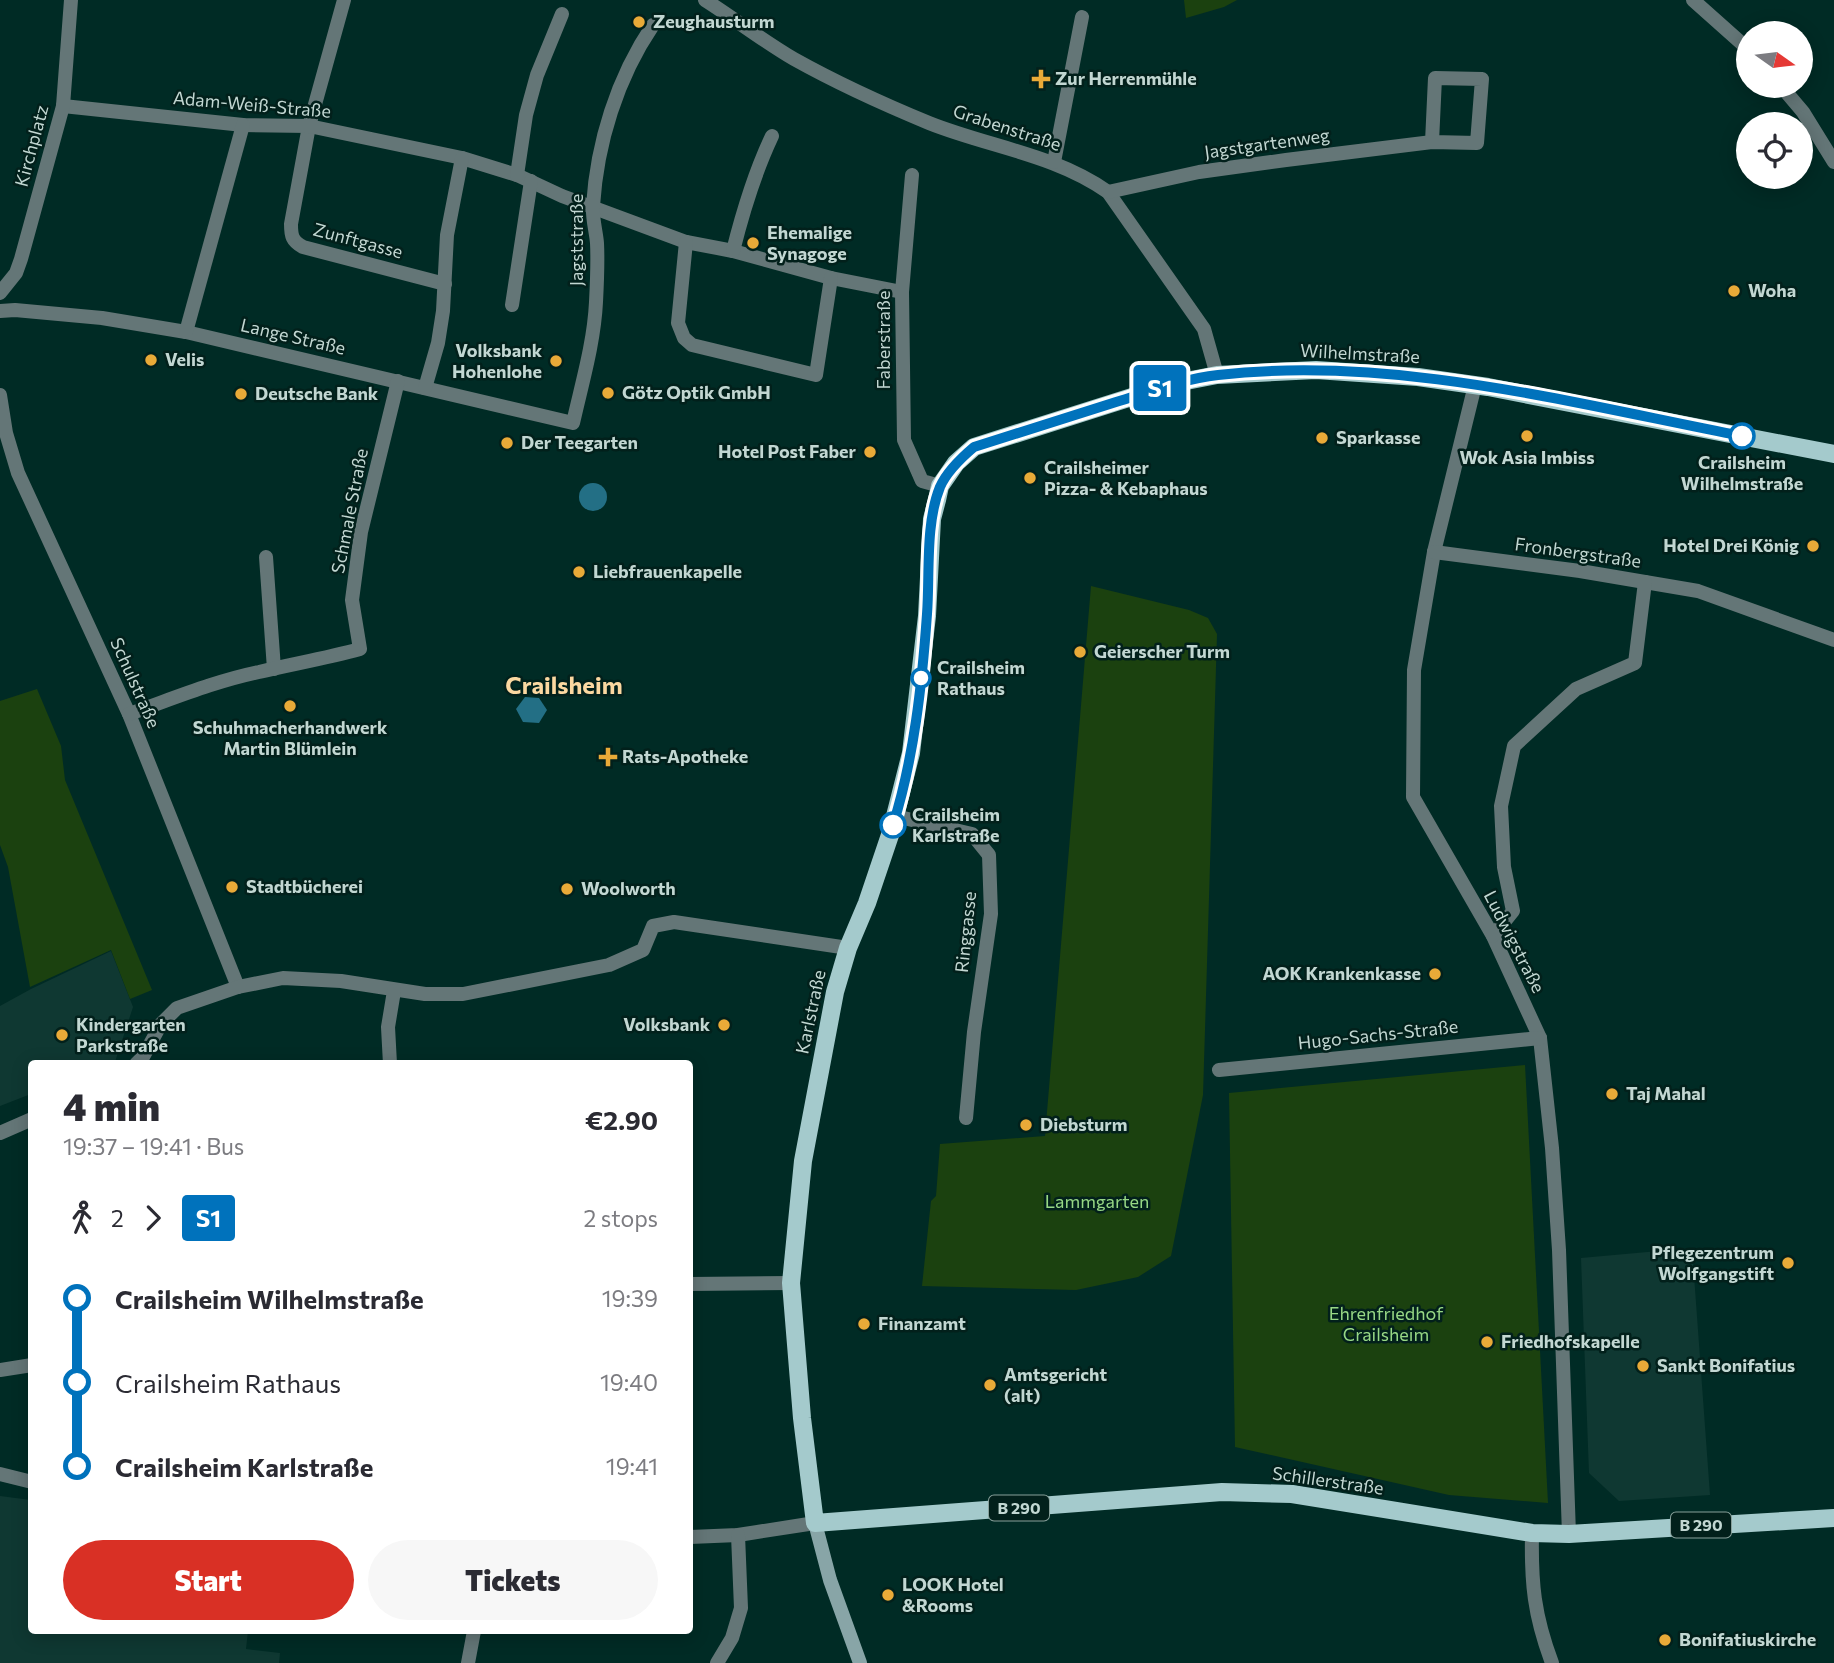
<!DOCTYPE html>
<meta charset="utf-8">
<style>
:root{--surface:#fff;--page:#f7f7f7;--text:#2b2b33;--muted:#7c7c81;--accent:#d93025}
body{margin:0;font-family:Commissioner,sans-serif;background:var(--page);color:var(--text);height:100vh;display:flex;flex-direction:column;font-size:26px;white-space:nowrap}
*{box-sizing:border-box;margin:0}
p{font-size:23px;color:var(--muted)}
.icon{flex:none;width:38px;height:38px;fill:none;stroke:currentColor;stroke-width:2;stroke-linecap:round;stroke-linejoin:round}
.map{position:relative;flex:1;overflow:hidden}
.panel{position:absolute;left:28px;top:1060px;width:665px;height:574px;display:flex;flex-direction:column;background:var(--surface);border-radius:7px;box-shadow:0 4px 18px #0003}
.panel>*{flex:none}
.badge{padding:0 14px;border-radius:5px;font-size:24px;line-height:46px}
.needle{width:46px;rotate:104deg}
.fabs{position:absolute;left:1736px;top:21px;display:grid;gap:14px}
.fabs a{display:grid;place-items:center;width:77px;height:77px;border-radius:50%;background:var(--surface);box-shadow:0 4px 18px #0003;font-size:35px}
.map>.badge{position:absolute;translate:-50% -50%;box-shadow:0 0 0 4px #fff}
.legs{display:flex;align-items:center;gap:10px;height:77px;padding:0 35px;font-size:23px}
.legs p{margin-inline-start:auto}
.head{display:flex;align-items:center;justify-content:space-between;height:119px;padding:0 35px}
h1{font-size:38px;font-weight:800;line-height:52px}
.button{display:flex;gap:14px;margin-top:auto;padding:14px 35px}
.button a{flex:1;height:80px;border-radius:42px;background:var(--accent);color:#fff;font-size:28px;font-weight:800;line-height:80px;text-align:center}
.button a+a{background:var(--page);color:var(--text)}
ul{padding:0 35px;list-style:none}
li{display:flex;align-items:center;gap:24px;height:84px;font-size:26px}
li i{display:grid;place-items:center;width:10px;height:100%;margin:0 9px;background:currentColor}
li i::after{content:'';width:18px;height:18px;margin:-9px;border:5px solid;border-radius:50%;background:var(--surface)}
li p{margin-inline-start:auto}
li:first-child i{background:linear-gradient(#0000 50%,currentColor 0)}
li:last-child i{background:linear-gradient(currentColor 50%,#0000 0)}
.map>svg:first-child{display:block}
.built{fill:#0f3832}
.green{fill:#1b410f}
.water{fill:#236f85}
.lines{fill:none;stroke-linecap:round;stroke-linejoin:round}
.street{stroke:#647677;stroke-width:14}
.secondary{stroke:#88a5a7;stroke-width:14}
.primary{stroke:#a4cacc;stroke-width:18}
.line-1-casing{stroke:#fff;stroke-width:16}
.line-1{stroke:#0072bc;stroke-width:10}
.poi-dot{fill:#e9aa38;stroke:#02201b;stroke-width:2.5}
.stop-1-dot{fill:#fff;stroke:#0072bc;stroke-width:3.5}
.labels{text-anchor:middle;stroke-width:5;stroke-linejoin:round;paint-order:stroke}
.shield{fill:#02201b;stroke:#88a09b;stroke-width:2}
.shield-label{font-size:16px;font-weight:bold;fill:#c2d7d2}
.poi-label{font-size:18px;font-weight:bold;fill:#c2d7d2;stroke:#02201b;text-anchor:start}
.street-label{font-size:18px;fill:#c2d7d2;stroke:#02201b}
.stop-label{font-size:18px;font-weight:bold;fill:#c2d7d2;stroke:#02201b;text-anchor:start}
.park-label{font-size:18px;fill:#97d885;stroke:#02201b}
.district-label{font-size:24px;font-weight:bold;fill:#fbd8a1;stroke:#02201b}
</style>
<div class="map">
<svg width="1834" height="1663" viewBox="0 0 1834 1663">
<rect width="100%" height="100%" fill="#002b25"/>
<g class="built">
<polygon points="111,951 133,1007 115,1062 109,1064 32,1064 31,1094 0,1106 0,1006 31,989"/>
<polygon points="1692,1248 1710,1495 1619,1501 1589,1473 1581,1258"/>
<polygon points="0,1496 31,1500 32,1631 248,1631 246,1649 280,1653 279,1663 0,1663"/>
</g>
<g class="green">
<polygon points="1184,0 1237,0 1224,7 1186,18"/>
<polygon points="1091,586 1189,610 1208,618 1217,634 1203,1095 1171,1256 1138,1277 1076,1290 922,1286 931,1201 936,1196 940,1144 1045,1136"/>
<polygon points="37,689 61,746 65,780 152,990 130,999 111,950 30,987 8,867 0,845 0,701"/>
<polygon points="1525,1065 1548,1503 1449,1495 1235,1447 1229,1093"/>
</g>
<g class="water">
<circle cx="593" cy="497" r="14"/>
<polygon points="525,697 539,698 547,710 539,723 523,722 516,709"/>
</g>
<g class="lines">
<g class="street">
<path d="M344,0l-35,126 -18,98c0,12 1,17 12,23l142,37"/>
<path d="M705,0c30,19 58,41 89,59 43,24 89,45 135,64 60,24 125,31 179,69l96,137 13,46"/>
<polyline points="1693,0 1748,49"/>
<polyline points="1781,86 1803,112 1834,162"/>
<polyline points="63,106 243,125 309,126 462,158 517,175 562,196 686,242 733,251 831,278 902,292"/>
<polyline points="1054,162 1082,17"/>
<polyline points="517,175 526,115 537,75 562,14"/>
<polyline points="912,175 902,292 904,440 922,481 940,486"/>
<polyline points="1108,192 1199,172 1286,160 1432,142 1477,143 1482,79 1435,78 1432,142"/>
<polyline points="686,242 678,323 684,338 692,345 816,375 831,278"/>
<path d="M733,251c10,-40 21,-77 39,-115"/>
<polyline points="0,293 16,273 21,259 63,106 71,0"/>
<polyline points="512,305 531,181"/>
<path d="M0,311l15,-1 87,8 84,14 387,91c9,-40 21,-80 23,-121 1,-19 2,-39 1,-59 -1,-12 -5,-25 -4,-37 4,-63 24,-128 60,-181"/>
<polyline points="186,332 243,125"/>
<polyline points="1475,385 1434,552 1414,670 1413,797 1493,936 1540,1038 1552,1148 1559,1250 1569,1534"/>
<polyline points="425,388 438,343 443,311 447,235 462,158"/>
<polyline points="0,395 6,433 18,473 129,714 238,987"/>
<polyline points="1434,552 1580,571 1698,591 1834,640"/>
<polyline points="266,557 274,669"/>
<path d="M129,714c43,-15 86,-33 130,-42 34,-8 68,-14 101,-23l-8,-49 9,-68 37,-151"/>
<polyline points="895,816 972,834 989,855 991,914 974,1032 966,1118"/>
<polyline points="1493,936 1513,911 1504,867 1501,806 1514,746 1576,689 1635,663 1645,582"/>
<polyline points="136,1064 143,1057 161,1024 177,1008 238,987 283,978 341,981 425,994 463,994 609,965 643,950 653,926 674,922 848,948"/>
<polyline points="390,1064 388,1027 394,991"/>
<polyline points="1219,1070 1540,1038"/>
<polyline points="0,1133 32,1119"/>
<polyline points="690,1284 791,1283"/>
<polyline points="0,1370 32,1365"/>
<polyline points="0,1474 32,1482"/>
<path d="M1532,1533c-1,50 2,82 20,130"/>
<polyline points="690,1537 738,1535 815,1523"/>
<polyline points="468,1663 474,1631"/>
<polyline points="717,1663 732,1638 741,1608 738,1535"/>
</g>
<polyline class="secondary" points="815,1523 830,1580 860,1663"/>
<polyline class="primary" points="1834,454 1488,387 1418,377 1316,370 1217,375 1176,383 974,447 956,463 940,486 937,500 932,519 927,616 911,753 891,832 867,903 848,948 835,992 803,1161 791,1283 802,1418 815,1523 1222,1492 1292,1494 1532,1533 1569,1534 1834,1518"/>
</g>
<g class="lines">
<g class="line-1-casing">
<path id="line-1" d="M893,825c21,-67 29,-140 34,-211 3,-39 -2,-90 13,-127 7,-16 21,-29 34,-40 48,-15 95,-30 142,-45 33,-10 67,-23 102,-27 176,-20 353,28 524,61"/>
</g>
<use href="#line-1" class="line-1"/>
</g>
<g class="poi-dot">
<circle cx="639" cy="22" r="7"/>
<path d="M1037.5 68.5h7v7h7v7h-7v7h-7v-7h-7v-7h7z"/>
<circle cx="753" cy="243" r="7"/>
<circle cx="1734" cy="291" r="7"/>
<circle cx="151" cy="360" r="7"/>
<circle cx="556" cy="361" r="7"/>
<circle cx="608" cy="393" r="7"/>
<circle cx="241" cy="394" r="7"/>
<circle cx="1527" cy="436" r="7"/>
<circle cx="1322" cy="438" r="7"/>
<circle cx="507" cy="443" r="7"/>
<circle cx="870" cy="452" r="7"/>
<circle cx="1030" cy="478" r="7"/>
<circle cx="1813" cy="546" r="7"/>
<circle cx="579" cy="572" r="7"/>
<circle cx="1080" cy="652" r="7"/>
<circle cx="290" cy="706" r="7"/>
<path d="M604.5 746.5h7v7h7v7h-7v7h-7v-7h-7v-7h7z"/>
<circle cx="232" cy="887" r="7"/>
<circle cx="567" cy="889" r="7"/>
<circle cx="1435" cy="974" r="7"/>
<circle cx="724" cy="1025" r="7"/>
<circle cx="62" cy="1035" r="7"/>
<circle cx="1612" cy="1094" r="7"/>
<circle cx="1026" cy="1125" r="7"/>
<circle cx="1788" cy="1263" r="7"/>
<circle cx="864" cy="1324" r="7"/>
<circle cx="1487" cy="1342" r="7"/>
<circle cx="1643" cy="1366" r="7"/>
<circle cx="990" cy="1385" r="7"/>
<circle cx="888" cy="1595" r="7"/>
<circle cx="1665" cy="1640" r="7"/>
</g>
<g class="stop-1-dot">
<circle cx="1742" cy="436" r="12"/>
<circle cx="921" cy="678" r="9"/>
<circle cx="893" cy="825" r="12"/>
</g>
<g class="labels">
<g class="shield">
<rect x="989" y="1495.5" width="60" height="25" rx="5"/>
<rect x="1671" y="1512.5" width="60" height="25" rx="5"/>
</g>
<g class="shield-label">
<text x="1019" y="1514">B 290</text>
<text x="1701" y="1531">B 290</text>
</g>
<g class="poi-label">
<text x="653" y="28">Zeughausturm</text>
<text x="1055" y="85">Zur Herrenmühle</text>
<text x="767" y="239">Ehemalige<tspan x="767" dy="21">Synagoge</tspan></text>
<text x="1748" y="297">Woha</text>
<text x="542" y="357" text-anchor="end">Volksbank<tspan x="542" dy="21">Hohenlohe</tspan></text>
<text x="165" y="366">Velis</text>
<text x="622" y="399">Götz Optik GmbH</text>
<text x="255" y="400">Deutsche Bank</text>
<text x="1336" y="444">Sparkasse</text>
<text x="521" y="449">Der Teegarten</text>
<text x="856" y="458" text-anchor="end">Hotel Post Faber</text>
<text x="1527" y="464" text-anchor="middle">Wok Asia Imbiss</text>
<text x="1044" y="474">Crailsheimer<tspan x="1044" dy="21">Pizza- &amp; Kebaphaus</tspan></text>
<text x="1799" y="552" text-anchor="end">Hotel Drei König</text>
<text x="593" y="578">Liebfrauenkapelle</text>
<text x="1094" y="658">Geierscher Turm</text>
<text x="290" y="734" text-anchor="middle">Schuhmacherhandwerk<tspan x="290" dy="21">Martin Blümlein</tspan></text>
<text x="622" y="763">Rats-Apotheke</text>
<text x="246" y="893">Stadtbücherei</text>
<text x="581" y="895">Woolworth</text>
<text x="1421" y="980" text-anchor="end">AOK Krankenkasse</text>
<text x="76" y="1031">Kindergarten<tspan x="76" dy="21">Parkstraße</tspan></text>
<text x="710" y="1031" text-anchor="end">Volksbank</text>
<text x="1626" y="1100">Taj Mahal</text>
<text x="1040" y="1131">Diebsturm</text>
<text x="1774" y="1259" text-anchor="end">Pflegezentrum<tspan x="1774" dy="21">Wolfgangstift</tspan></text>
<text x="878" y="1330">Finanzamt</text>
<text x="1501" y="1348">Friedhofskapelle</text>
<text x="1657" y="1372">Sankt Bonifatius</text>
<text x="1004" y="1381">Amtsgericht<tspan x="1004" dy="21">(alt)</tspan></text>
<text x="902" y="1591">LOOK Hotel<tspan x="902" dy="21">&amp;Rooms</tspan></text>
<text x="1679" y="1646">Bonifatiuskirche</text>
</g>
<g class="street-label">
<text transform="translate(252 105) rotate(5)" y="6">Adam-Weiß-Straße</text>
<text transform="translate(1007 128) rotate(18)" y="6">Grabenstraße</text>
<text transform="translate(1267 144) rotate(-8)" y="6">Jagstgartenweg</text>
<text transform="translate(32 146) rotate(-75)" y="6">Kirchplatz</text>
<text transform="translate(577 240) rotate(-90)" y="6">Jagststraße</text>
<text transform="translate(358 241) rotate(15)" y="6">Zunftgasse</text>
<text transform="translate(293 337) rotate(13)" y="6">Lange Straße</text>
<text transform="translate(884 340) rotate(-90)" y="6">Faberstraße</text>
<text transform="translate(1360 354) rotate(3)" y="6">Wilhelmstraße</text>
<text transform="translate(350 511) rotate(-79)" y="6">Schmale Straße</text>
<text transform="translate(1578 553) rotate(8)" y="6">Fronbergstraße</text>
<text transform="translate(135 683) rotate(66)" y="6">Schulstraße</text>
<text transform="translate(966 932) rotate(-84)" y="6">Ringgasse</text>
<text transform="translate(1514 942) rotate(63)" y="6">Ludwigstraße</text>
<text transform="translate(811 1012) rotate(-78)" y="6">Karlstraße</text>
<text transform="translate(1378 1035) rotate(-6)" y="6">Hugo-Sachs-Straße</text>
<text transform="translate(1328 1481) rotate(8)" y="6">Schillerstraße</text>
</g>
<g class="stop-label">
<text x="1742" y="469" text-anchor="middle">Crailsheim<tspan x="1742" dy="21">Wilhelmstraße</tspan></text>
<text x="937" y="674">Crailsheim<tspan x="937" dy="21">Rathaus</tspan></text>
<text x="912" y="821">Crailsheim<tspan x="912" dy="21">Karlstraße</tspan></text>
</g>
<g class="park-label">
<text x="1097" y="1208">Lammgarten</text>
<text x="1386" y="1320">Ehrenfriedhof<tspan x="1386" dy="21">Crailsheim</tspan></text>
</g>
<g class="district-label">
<text x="564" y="694">Crailsheim</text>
</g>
</g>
</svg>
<div class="fabs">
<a><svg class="needle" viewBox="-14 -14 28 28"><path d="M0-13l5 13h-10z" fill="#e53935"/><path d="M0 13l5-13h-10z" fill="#7c7c81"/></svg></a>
<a><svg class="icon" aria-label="locate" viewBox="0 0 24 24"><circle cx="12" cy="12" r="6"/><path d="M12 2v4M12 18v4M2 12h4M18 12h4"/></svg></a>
</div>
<b class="badge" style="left:1160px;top:388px;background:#0072bc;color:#fff">S1</b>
<section class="panel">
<div class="head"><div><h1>4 min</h1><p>19:37 – 19:41 · Bus</p></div><b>€2.90</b></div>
<div class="legs"><svg class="icon" aria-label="walk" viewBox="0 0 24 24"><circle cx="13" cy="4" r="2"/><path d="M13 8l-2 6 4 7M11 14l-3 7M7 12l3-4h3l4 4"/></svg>2<svg class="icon" aria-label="forward" viewBox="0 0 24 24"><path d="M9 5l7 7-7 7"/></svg><b class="badge" style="background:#0072bc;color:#fff">S1</b><p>2 stops</p></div>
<ul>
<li><i style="color:#0072bc"></i><b>Crailsheim Wilhelmstraße</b><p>19:39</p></li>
<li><i style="color:#0072bc"></i><span>Crailsheim Rathaus</span><p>19:40</p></li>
<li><i style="color:#0072bc"></i><b>Crailsheim Karlstraße</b><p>19:41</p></li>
</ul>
<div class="button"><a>Start</a><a>Tickets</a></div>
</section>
</div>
